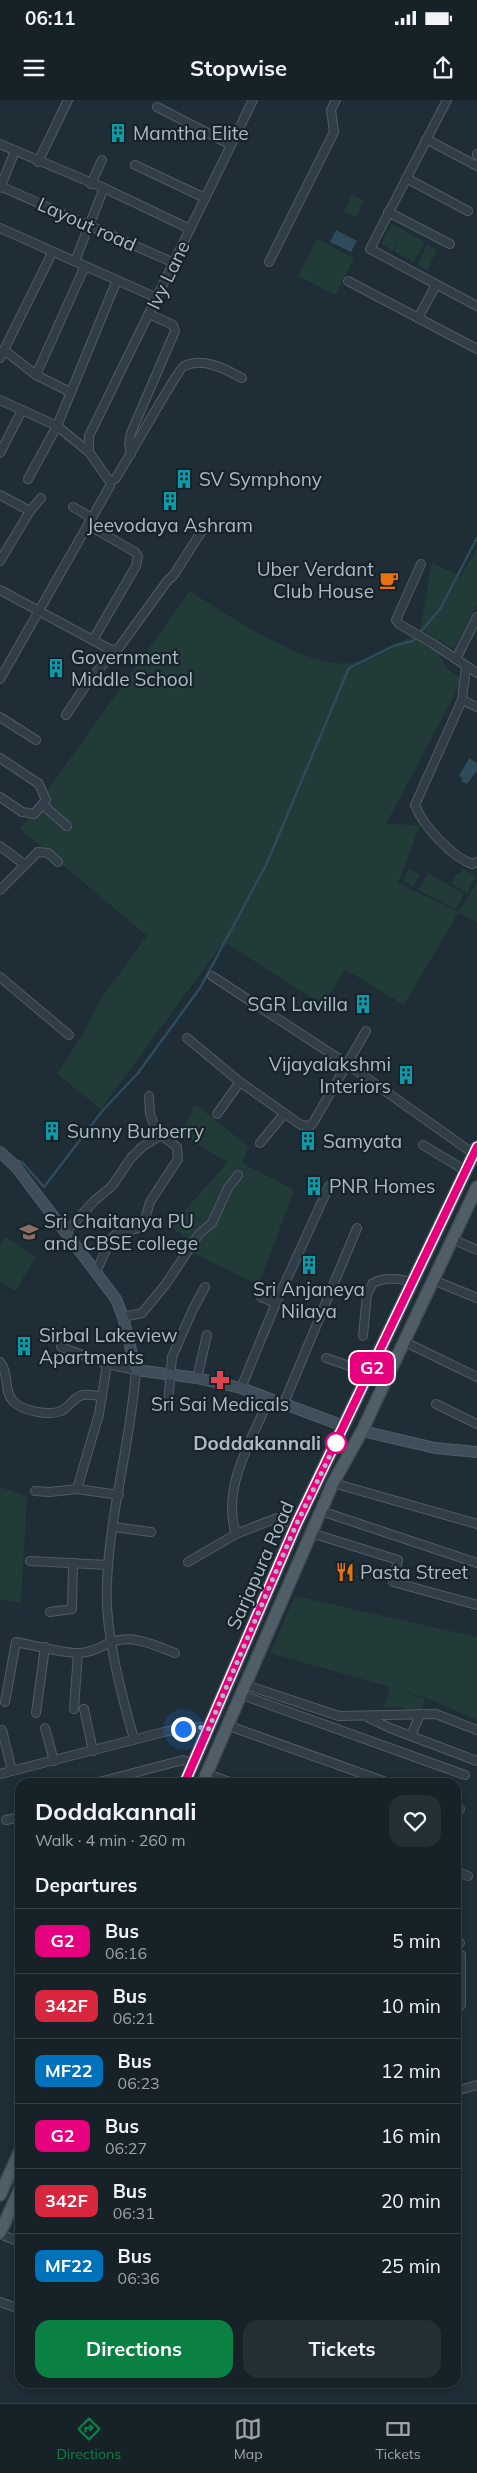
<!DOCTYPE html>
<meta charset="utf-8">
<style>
:root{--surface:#162228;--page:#232f34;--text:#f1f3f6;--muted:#9ea4a8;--line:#353f45;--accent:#0b8043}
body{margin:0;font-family:Mulish,sans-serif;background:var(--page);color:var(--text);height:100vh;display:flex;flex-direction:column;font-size:19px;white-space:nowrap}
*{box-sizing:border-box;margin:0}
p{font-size:16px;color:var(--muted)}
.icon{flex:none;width:28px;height:28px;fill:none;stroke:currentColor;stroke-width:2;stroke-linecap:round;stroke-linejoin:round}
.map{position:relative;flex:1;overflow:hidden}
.drawer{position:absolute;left:15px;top:1678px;width:446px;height:610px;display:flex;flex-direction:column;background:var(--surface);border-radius:15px;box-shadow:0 2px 8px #0003,0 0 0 1px var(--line)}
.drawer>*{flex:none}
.badge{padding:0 10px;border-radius:8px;font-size:18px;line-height:32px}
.you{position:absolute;width:25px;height:25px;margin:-12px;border:4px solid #fff;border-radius:50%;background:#1a73e8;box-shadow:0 0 0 8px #1a73e833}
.map>.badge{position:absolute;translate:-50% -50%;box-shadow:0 0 0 2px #fff}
h2{padding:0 20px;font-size:19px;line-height:45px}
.round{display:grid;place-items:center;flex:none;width:52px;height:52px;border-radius:15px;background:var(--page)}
.head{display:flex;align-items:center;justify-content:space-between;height:85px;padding:0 20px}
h1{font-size:24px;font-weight:700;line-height:38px}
.action{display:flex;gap:10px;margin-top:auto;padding:10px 20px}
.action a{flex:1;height:58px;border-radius:15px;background:var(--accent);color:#fff;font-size:20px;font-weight:700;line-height:58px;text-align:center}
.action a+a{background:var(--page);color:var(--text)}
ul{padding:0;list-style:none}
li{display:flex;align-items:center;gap:15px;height:65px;padding:0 20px;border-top:1px solid var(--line)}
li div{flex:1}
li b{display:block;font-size:19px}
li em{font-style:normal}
li .badge{min-width:55px;font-weight:700;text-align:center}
.status{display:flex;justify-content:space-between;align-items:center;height:35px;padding:0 25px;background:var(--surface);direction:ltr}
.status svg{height:14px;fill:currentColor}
header{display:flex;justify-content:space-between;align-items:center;height:65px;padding:0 20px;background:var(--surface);font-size:22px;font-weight:700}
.tabs{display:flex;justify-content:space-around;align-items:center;height:70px;border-top:1px solid var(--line);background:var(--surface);font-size:14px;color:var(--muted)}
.tabs a{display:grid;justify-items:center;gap:2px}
.tabs .active{color:var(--accent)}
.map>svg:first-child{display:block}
.green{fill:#233b38}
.water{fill:#2e4b5c}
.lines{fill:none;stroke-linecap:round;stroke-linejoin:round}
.stream{stroke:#2e4b5c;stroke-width:2.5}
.street-casing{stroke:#4f5c65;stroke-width:10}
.secondary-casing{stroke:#4f5c65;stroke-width:12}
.primary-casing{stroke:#3e4a53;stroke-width:14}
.street{stroke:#313e47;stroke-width:8}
.secondary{stroke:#3f4f5a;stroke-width:10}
.primary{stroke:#4f5e67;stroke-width:11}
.line-casing{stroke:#fff;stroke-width:11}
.line{stroke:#e6007e;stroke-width:8}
.walk{stroke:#abbac4;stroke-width:5;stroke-dasharray:0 9}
.stop-dot{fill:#fff;stroke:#e6007e;stroke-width:2.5}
.labels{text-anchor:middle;stroke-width:4.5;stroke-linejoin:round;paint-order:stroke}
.poi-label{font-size:19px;fill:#abbac4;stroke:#17232b;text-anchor:start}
.street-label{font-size:19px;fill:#abbac4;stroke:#17232b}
.stop-label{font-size:19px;font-weight:bold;fill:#abbac4;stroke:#17232b;text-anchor:end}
</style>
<div class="status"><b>06:11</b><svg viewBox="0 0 49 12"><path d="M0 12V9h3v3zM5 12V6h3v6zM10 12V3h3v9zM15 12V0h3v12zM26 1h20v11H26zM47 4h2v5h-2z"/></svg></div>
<header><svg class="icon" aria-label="menu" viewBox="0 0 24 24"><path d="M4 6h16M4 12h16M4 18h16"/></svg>Stopwise<svg class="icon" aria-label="share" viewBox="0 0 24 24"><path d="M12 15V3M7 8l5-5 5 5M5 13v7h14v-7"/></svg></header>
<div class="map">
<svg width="477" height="2303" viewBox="0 0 477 2303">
<rect width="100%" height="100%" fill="#1e2d36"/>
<g class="green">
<polygon points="352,95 364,101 356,117 344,111"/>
<polygon points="392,124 425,142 414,162 394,151 400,138 393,151 381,144"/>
<polygon points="317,139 354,158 335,195 298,176"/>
<polygon points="427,145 437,150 427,170 417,166"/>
<polygon points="477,447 477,505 454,549 420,529 432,463 461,477"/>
<path d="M190,491c36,23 124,83 165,71 19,-5 38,-17 56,-25l27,15 8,16 17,11 -77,145 34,1 -22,58 60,29 19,-29v39l-19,-9 -54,92 -59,-36 -22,36 -99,-63 -123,167 -44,-35 26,-40 17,-34 47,-64 -127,-107z"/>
<polygon points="409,769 420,775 413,787 403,780"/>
<polygon points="462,769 476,776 467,793 451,783 457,773 460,774"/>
<polygon points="428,773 464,794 456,810 418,790"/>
<polygon points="195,1004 249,1047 242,1063 294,1090 259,1185 182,1148 186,1138 170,1127 228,1062 180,1035"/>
<polygon points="5,1137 36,1157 15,1191 0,1181 0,1145"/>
<polygon points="0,1387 27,1396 21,1503 0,1499"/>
<polygon points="295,1496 477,1537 477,1620 424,1597 393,1588 425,1599 421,1614 394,1606 384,1608 390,1587 270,1553"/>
</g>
<g class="water">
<polygon points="336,130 357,141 351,152 330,142"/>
<polygon points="469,658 477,663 477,671 467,684 461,681 462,678 459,676"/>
</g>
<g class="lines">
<polyline class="stream" points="15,1060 22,1062 44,1087 103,1010 138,973 200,888 267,763 349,568 393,546 413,541 440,509 477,438"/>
<g class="street-casing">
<g id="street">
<polyline points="447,0 370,149 477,206"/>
<polyline points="157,7 231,45"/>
<polyline points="426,39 477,66"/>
<polyline points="0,44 104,88 190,129"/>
<polyline points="477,55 477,54"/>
<polyline points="38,62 68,0"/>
<polyline points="135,65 205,98"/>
<polyline points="406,78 468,111"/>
<polyline points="91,84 102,60"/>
<polyline points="0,86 174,163"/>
<polyline points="0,88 15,51"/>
<polyline points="388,112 450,144"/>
<polyline points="0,128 157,198"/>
<polyline points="75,161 104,88"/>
<polyline points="269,162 334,32 331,10 336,0"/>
<polyline points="348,181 477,249"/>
<polyline points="418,218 436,185"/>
<polyline points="4,250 36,275 70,292"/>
<polyline points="0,258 52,153"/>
<polyline points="36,275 85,166"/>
<polyline points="0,300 57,326 89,352 110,382"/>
<polyline points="89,352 89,336 253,0"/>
<polyline points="0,353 22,310"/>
<polyline points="131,354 129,343 131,333 175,231 173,225 149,214"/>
<polyline points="28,379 57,326 117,180"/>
<polyline points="0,395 30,411"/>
<polyline points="73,407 92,418"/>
<polyline points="88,425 135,452 138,456 136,466 93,540"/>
<polyline points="0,461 30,411 41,398"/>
<polyline points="421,464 396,520 399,524 432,543 456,559"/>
<polyline points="0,490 111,550 118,549 168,480 173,476 205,426"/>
<polyline points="477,517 456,559 477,573"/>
<path d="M466,567l-4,33 -47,105c8,21 36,51 57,59l5,-2"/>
<path d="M0,579l110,-193v-4l6,-4c9,-14 62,-109 68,-112 20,-9 41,3 58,12"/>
<polyline points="462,600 477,607"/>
<polyline points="66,615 90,579 110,557 111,550"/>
<polyline points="0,617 36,640"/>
<polyline points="0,658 39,684 46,700 34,714 22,712 0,697"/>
<polyline points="43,705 67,726"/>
<polyline points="0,746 25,765"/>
<polyline points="0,790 38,752 48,753 58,762"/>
<polyline points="212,876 347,964 366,931"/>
<polyline points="0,877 69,935"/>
<polyline points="187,938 240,982 301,1025 310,1026 313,1023 347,964 474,1054"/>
<polyline points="149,996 150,1014 158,1035"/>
<polyline points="217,1014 240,982"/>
<polyline points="260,1043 284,1014"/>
<polyline points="423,1045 466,1071"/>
<polyline points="66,1132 94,1101 112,1086 131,1058 142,1047 161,1035 177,1047 178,1059 150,1102 144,1123 141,1127 115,1135 111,1139 96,1172"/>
<polyline points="452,1139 477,1150"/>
<polyline points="433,1180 477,1198"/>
<polyline points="261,1197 276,1203"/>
<polyline points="123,1217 142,1213 166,1184 199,1134 212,1123 228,1088 238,1075"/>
<path d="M363,1236l4,-42 6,-11c12,-6 28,-5 40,0"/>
<polyline points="403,1241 477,1277"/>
<polyline points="61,1247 107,1264"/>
<polyline points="326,1258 370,1273"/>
<path d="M0,1262c10,12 3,29 13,39 9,10 36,15 48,10 9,-4 12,-14 22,-16 6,-1 13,1 19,1"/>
<polyline points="197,1278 207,1235"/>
<polyline points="241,1288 276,1203 329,1086"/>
<polyline points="284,1303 357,1128"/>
<polyline points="168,1304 172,1257 193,1209 205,1187"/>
<polyline points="436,1304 477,1324"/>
<polyline points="333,1383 477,1424"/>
<polyline points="77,1389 119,1395"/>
<path d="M35,1391l15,1 27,-3 22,-75 8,-50 29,6c-5,71 -26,141 -29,212 -3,48 14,111 27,157"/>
<polyline points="321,1411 477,1463"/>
<polyline points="114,1427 151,1432"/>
<polyline points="311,1433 398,1460 393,1482 477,1505"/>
<path d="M236,1434c-15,-47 16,-94 33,-135"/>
<polyline points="30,1461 108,1465"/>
<polyline points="188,1462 236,1434 277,1418 296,1425"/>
<polyline points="50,1512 72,1509 73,1463"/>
<polyline points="246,1585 339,1616 436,1614 477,1630"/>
<polyline points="242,1595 465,1675"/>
<path d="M5,1602l11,-60c17,3 49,12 64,11 15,-1 20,-7 32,-11 21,-8 44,4 63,11"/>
<polyline points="74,1609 78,1553"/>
<polyline points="84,1609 93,1651"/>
<polyline points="36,1613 45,1547"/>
<polyline points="369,1618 390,1628 477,1661"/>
<polyline points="229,1626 386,1682"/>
<polyline points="45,1628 54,1661"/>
<polyline points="2,1630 12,1671"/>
<polyline points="411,1636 420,1614"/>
<polyline points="0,1674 168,1631 199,1627 208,1629"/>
<polyline points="207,1674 230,1682"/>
<polyline points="99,1682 183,1660 193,1665"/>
<polyline points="456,1708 460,1709"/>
<polyline points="6,1720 20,1717"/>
<polyline points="456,1771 468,1776"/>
<polyline points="456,1841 460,1843"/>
<polyline points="456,1904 461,1905 461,1855"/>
<polyline points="456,1991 477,1985"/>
<polyline points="0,2134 20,2142"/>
<polyline points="0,2202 20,2209"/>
</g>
</g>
<g class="secondary-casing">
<g id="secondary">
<polyline points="0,1052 16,1067 116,1199 123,1217 136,1270 197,1278 241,1288 344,1326"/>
<polyline points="362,1331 435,1348 477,1352"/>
</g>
</g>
<g class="primary-casing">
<g id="primary">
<polyline points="185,1682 296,1425 477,1047"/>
<polyline points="203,1682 333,1383 362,1331 477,1087"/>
<polyline points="0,2095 20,2051"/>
<polyline points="0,2133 20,2089"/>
</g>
</g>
<use href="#street" class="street"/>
<use href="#secondary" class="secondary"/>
<use href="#primary" class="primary"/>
</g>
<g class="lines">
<g class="line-casing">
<polyline id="line" points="185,1682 296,1425 477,1047"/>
</g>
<use href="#line" class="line"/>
<polyline class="walk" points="183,1629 199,1627 208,1630 296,1425 338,1339 336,1343"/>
</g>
<defs>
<g id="building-bare" transform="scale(1.5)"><path d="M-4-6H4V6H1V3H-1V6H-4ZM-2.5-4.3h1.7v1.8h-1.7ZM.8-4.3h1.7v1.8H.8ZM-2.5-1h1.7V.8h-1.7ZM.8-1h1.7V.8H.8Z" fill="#0f9aa8" stroke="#17232b" stroke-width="2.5" paint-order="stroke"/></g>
<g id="cafe-bare" transform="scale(1.5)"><path d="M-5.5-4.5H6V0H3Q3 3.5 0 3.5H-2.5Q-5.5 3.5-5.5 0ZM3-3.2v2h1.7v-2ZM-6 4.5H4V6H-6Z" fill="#e8710a" stroke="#17232b" stroke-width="2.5" paint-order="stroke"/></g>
<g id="school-bare" transform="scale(1.5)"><path d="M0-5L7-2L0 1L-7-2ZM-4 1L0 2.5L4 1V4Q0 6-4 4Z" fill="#8d6e63" stroke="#17232b" stroke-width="2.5" paint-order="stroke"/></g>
<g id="pharmacy-bare" transform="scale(1.5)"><path d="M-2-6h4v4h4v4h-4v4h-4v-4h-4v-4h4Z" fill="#e0444e" stroke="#17232b" stroke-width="2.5" paint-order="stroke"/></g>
<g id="restaurant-bare" transform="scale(1.5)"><path d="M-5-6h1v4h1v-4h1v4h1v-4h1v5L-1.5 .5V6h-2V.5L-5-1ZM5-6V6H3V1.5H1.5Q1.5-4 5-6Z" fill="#e8710a" stroke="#17232b" stroke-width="2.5" paint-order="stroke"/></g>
</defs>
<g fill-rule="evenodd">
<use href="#building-bare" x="118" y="33"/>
<use href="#building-bare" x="184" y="379"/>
<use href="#building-bare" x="170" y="401"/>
<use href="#cafe-bare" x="389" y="480"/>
<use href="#building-bare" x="56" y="568"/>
<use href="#building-bare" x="363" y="904"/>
<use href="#building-bare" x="406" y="975"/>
<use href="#building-bare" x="52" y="1031"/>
<use href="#building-bare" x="308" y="1041"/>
<use href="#building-bare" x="314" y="1086"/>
<use href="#school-bare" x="29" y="1132"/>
<use href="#building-bare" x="309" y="1165"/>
<use href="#building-bare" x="24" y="1246"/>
<use href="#pharmacy-bare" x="220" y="1280"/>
<use href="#restaurant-bare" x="345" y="1472"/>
</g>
<circle class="stop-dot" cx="336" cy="1343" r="10"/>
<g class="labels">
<g class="poi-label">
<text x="133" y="40">Mamtha Elite</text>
<text x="199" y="386">SV Symphony</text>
<text x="170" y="432" text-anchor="middle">Jeevodaya Ashram</text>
<text x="374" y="476" text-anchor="end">Uber Verdant<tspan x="374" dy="22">Club House</tspan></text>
<text x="71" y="564">Government<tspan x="71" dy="22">Middle School</tspan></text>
<text x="348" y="911" text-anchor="end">SGR Lavilla</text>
<text x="391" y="971" text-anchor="end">Vijayalakshmi<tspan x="391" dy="22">Interiors</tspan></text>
<text x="67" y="1038">Sunny Burberry</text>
<text x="323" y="1048">Samyata</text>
<text x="329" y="1093">PNR Homes</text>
<text x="44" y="1128">Sri Chaitanya PU<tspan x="44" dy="22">and CBSE college</tspan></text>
<text x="309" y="1196" text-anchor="middle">Sri Anjaneya<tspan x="309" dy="22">Nilaya</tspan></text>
<text x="39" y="1242">Sirbal Lakeview<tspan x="39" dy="22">Apartments</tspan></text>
<text x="220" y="1311" text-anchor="middle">Sri Sai Medicals</text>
<text x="360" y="1479">Pasta Street</text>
</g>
<g class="street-label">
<text transform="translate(87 124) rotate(24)" y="7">Layout road</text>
<text transform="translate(168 175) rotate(-64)" y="7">Ivy Lane</text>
<text transform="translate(260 1465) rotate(-66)" y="7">Sarjapura Road</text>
</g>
<g class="stop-label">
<text x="321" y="1350">Doddakannali</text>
</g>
</g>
</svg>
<div class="you" style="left:183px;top:1629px"></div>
<b class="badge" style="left:372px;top:1268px;background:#e6007e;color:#fff">G2</b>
<section class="drawer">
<div class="head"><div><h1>Doddakannali</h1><p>Walk · 4 min · 260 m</p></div><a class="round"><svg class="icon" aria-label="heart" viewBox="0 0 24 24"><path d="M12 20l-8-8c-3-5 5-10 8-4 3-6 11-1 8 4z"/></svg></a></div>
<h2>Departures</h2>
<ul>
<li><span class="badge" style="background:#e6007e;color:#fff">G2</span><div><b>Bus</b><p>06:16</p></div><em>5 min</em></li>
<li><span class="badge" style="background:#d7263d;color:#fff">342F</span><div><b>Bus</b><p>06:21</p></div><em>10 min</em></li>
<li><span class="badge" style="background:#0072bc;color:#fff">MF22</span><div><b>Bus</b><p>06:23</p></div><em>12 min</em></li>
<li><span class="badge" style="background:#e6007e;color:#fff">G2</span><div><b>Bus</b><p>06:27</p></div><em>16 min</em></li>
<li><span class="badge" style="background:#d7263d;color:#fff">342F</span><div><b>Bus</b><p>06:31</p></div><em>20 min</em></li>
<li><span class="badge" style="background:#0072bc;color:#fff">MF22</span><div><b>Bus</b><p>06:36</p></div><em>25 min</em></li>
</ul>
<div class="action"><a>Directions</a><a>Tickets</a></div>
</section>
</div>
<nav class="tabs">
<a class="active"><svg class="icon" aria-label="directions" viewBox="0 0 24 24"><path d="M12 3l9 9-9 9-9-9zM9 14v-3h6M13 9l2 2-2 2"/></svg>Directions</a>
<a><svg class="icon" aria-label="map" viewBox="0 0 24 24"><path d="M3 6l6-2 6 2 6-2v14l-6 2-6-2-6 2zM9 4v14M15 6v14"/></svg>Map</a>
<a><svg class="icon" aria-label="tickets" viewBox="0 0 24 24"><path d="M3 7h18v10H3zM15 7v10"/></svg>Tickets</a>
</nav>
